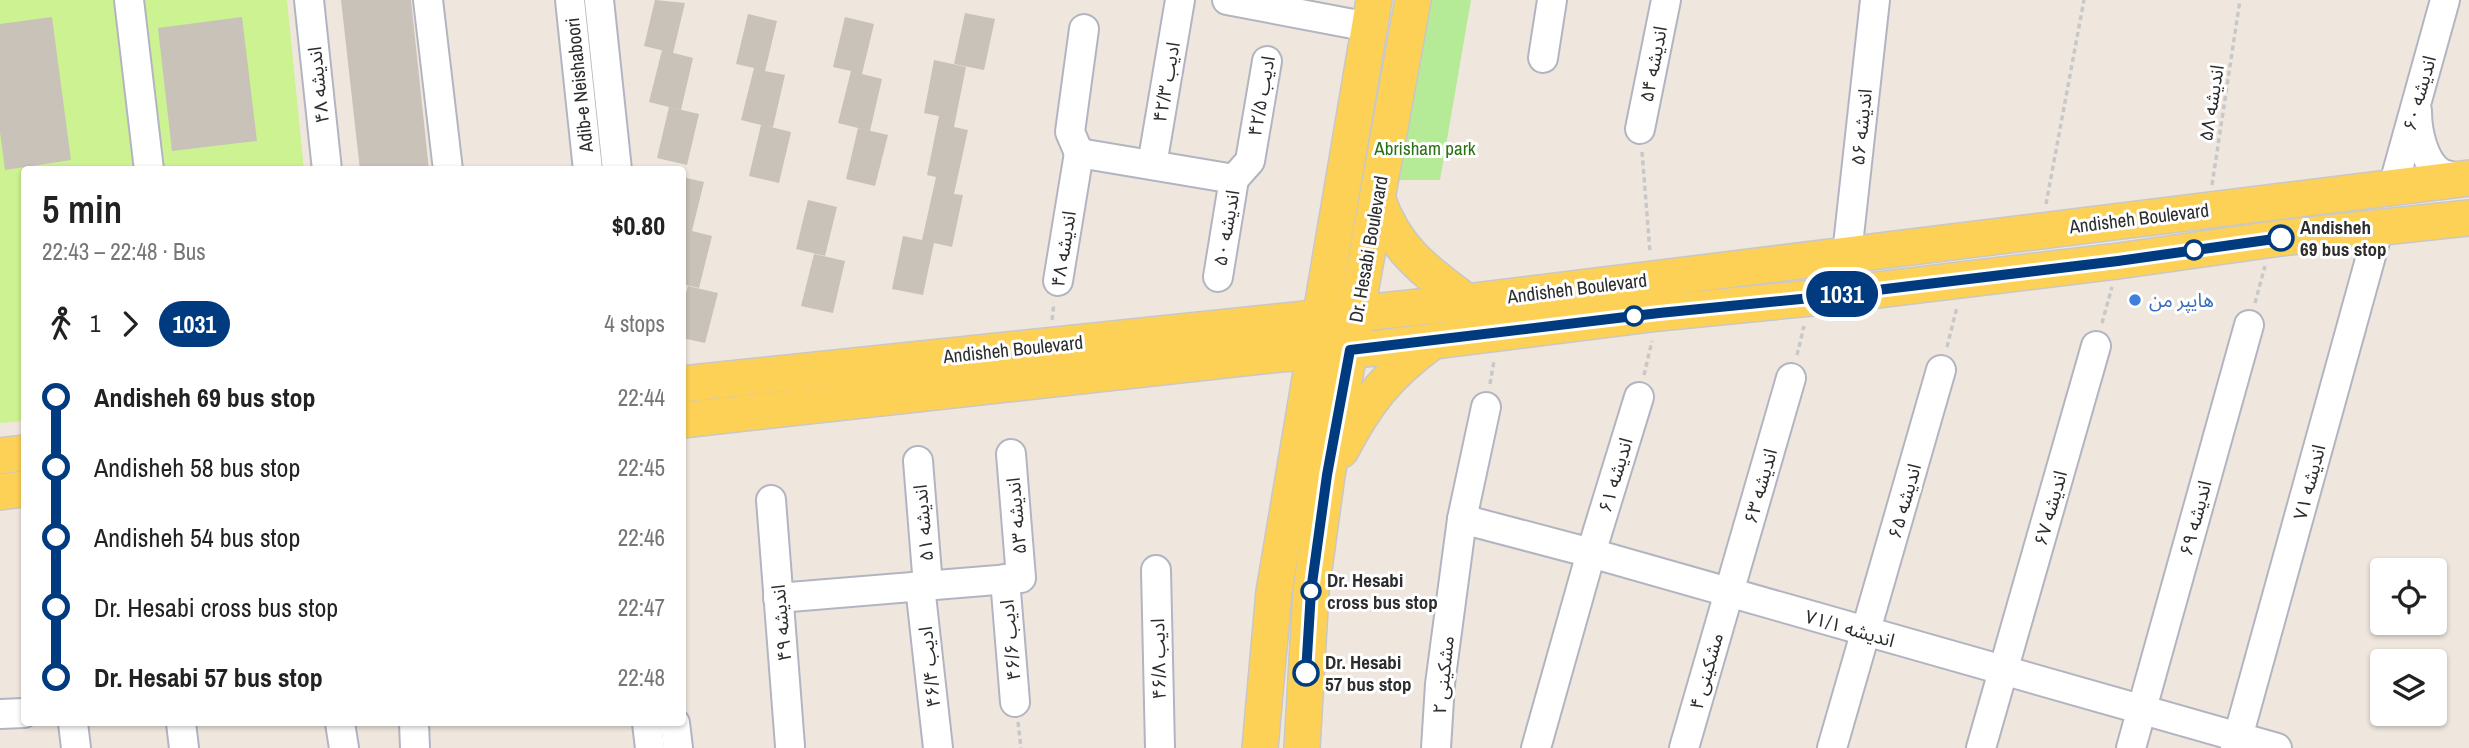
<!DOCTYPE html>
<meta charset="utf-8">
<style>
:root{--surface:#fff;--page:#f6f6f6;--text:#222;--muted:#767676}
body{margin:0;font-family:"Archivo Narrow","Noto Sans Arabic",sans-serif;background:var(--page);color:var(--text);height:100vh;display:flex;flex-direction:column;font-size:26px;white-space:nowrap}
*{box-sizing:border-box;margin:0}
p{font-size:23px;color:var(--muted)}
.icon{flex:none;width:38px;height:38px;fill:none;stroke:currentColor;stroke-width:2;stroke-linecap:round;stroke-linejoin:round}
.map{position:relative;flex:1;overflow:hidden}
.sheet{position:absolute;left:21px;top:166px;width:665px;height:560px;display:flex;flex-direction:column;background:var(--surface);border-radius:7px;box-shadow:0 2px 5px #0004}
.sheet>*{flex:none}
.badge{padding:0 14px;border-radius:23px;font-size:24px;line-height:46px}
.controls{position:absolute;left:2370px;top:558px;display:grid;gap:14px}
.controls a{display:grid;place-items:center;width:77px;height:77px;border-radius:7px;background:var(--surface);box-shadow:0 2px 5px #0004;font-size:35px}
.map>.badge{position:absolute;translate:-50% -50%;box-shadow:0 0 0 4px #fff}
.legs{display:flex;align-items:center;gap:10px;height:77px;padding:0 21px;font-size:23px}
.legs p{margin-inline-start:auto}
.headline{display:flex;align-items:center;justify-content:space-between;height:119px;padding:0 21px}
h1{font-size:38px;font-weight:600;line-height:52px}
ul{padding:0 21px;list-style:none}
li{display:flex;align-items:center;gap:24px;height:70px;font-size:26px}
li i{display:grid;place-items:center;width:10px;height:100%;margin:0 9px;background:currentColor}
li i::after{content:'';width:18px;height:18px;margin:-9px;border:5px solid;border-radius:50%;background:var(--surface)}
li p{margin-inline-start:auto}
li:first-child i{background:linear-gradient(#0000 50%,currentColor 0)}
li:last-child i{background:linear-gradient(currentColor 50%,#0000 0)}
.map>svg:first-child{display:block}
.green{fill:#b5ea96}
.pitch{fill:#ccf291}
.building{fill:#c8c2b9}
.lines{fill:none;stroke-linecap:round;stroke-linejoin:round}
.minor-casing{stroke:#b2b5c1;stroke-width:32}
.major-casing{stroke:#c8c8c8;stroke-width:38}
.path{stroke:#c8c8c8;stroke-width:3.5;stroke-dasharray:5 3.5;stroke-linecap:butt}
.minor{stroke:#fff;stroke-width:28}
.major{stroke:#fdd056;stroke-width:35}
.line-1-casing{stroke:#fff;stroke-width:16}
.line-1{stroke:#003b80;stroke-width:10}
.stop-1-dot{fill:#fff;stroke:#003b80;stroke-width:3.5}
.shop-dot{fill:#3f7fe0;stroke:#fff;stroke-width:2.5}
.labels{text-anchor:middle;stroke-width:6;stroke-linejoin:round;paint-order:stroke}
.street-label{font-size:19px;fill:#2d2d2d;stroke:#fff}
.park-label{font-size:19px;fill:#2b7214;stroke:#fff}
.stop-label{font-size:19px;font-weight:bold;fill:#2d2d2d;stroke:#fff;text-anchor:start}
.shop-label{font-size:19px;fill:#366cbe;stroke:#fff;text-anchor:start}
</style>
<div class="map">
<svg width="2469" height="748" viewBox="0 0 2469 748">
<rect width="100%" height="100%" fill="#efe7de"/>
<polygon class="green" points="1430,0 1471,0 1440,180 1398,180"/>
<polygon class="pitch" points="0,0 287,0 304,170 24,170 24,421 0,423"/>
<g class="building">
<polygon points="341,0 411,0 429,170 360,170"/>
<polygon points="655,0 685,3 673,53 644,46"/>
<polygon points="965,13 995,19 984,70 954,64"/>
<polygon points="748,14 777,21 765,71 785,75 773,127 767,126 791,132 779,183 749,176 761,125 741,120 754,68 736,64"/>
<polygon points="52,17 71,160 5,170 0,132 0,24"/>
<polygon points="242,17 257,141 172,151 158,28"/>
<polygon points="845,17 874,24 862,74 882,79 870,131 838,123 851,71 833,67"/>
<polygon points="662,50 693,58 681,110 649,102"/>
<polygon points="934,60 966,67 954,127 968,130 954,194 963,195 952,247 934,243 923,295 892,289 903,236 922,240 936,177 927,175 939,116 924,113"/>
<polygon points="669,107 699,114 687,165 657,158"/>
<polygon points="858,128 888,135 875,186 846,179"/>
<polygon points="682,177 704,182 692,231 712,236 699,288 682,284"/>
<polygon points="808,200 837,207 825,256 796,249"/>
<polygon points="814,254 845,261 833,313 801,306"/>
<polygon points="688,286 718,293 705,343 682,338 682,308"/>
</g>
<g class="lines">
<g class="minor-casing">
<g id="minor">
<polyline points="129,0 149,170"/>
<polyline points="309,0 327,170"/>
<polyline points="428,0 448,170"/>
<polyline points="570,0 588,170"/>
<polyline points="599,0 617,170"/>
<polyline points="1227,0 1369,27"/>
<polyline points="1543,58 1552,0"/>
<path d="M2417,111c0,19 6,51 24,62 6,3 16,4 22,6"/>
<polyline points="1640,129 1666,0"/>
<polyline points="1079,153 1234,179"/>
<polyline points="1079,153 1070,132 1084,29"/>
<polyline points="1152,165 1180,0"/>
<polyline points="1234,179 1250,161 1267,61"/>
<polyline points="2393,187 2445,0"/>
<polyline points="1847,254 1875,0"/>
<polyline points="1218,277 1234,179"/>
<polyline points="1058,281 1079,153"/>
<polyline points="918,461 928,586"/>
<polyline points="771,500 790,746"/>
<polyline points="1462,519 1591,553 2277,748"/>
<polyline points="1156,570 1160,748"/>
<polyline points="1005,579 1015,702"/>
<polyline points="920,586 938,748"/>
<polyline points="778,598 1021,578 1011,454"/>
<polyline points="0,714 24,713"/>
<polyline points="73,723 76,748"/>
<polyline points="181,723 184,748"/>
<polyline points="340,723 344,748"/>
<polyline points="414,723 415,748"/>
<polyline points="647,723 650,748"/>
<polyline points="675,723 678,748"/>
<polyline points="1436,748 1440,684 1462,519 1486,407"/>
<polyline points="1536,748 1591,553 1639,397"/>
<polyline points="1684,748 1791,378"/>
<polyline points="1832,748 1941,370"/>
<polyline points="1981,748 2096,346"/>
<polyline points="2131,748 2249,325"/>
<polyline points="2235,748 2379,227"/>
</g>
</g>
<g class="major-casing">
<g id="major">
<path d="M1377,198c18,52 48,73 90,104"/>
<polyline points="682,384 1467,302 2469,178"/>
<polyline points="682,420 1280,354 1379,348 1659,313 1811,298 2118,261 2281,238 2469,218"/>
<path d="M1341,450c25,-48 46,-75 91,-108"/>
<polyline points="0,456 24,453"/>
<polyline points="0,492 24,489"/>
<polyline points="1260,748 1274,592 1374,0"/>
<polyline points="1302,748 1311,591 1327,475 1413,0"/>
</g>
</g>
<g class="path">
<polyline points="1642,152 1650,252"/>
<polyline points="2212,185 2240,0"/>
<polyline points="2046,204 2084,0"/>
<polyline points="2255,303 2265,266"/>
<polyline points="1052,320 1054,303"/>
<polyline points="2102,323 2112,287"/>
<polyline points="1947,347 1957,307"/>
<polyline points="1797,355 1804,326"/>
<polyline points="1644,375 1652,341"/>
<polyline points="1490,384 1494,361"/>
<polyline points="1018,722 1021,748"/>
</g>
<use href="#minor" class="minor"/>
<use href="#major" class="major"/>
</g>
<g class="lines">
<g class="line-1-casing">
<polyline id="line-1" points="1306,673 1311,591 1327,475 1350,350 1659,313 1811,298 2118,261 2281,238"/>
</g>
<use href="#line-1" class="line-1"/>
</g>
<g class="stop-1-dot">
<circle cx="2281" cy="238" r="12"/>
<circle cx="2194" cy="250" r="9"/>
<circle cx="1634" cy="316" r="9"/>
<circle cx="1311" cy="591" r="9"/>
<circle cx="1306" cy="673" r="12"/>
</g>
<circle class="shop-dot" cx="2135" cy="300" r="7"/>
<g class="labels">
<g class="street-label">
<text transform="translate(1653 64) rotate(-79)" y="7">اندیشه ۵۴</text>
<text transform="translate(1166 82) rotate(-80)" y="7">ادیب ۴۲/۳</text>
<text transform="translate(318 85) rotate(-96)" y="7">اندیشه ۴۸</text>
<text transform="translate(579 85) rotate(-96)" y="7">Adib-e Neishaboori</text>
<text transform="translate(2419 93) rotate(-74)" y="7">اندیشه ۶۰</text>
<text transform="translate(1261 96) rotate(-80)" y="7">ادیب ۴۲/۵</text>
<text transform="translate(2211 103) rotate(-81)" y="7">اندیشه ۵۸</text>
<text transform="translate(1861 127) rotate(-84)" y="7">اندیشه ۵۶</text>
<text transform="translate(2139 218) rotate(-7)" y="7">Andisheh Boulevard</text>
<text transform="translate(1226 228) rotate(-80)" y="7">اندیشه ۵۰</text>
<text transform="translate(1063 249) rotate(-81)" y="7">اندیشه ۴۸</text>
<text transform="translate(1368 249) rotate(-80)" y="7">Dr. Hesabi Boulevard</text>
<text transform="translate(1577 288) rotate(-7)" y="7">Andisheh Boulevard</text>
<text transform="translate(1013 349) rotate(-6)" y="7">Andisheh Boulevard</text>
<text transform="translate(1615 475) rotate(-73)" y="7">اندیشه ۶۱</text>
<text transform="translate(2309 482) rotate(-75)" y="7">اندیشه ۷۱</text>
<text transform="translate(1760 486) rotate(-74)" y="7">اندیشه ۶۳</text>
<text transform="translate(1904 501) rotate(-74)" y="7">اندیشه ۶۵</text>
<text transform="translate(2050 508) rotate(-74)" y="7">اندیشه ۶۷</text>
<text transform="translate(1016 516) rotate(-95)" y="7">اندیشه ۵۳</text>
<text transform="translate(2195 518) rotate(-75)" y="7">اندیشه ۶۹</text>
<text transform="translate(923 523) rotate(-95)" y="7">اندیشه ۵۱</text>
<text transform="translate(781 623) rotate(-95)" y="7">اندیشه ۴۹</text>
<text transform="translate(1850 628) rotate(16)" y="7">اندیشه ۷۱/۱</text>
<text transform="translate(1010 640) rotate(-95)" y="7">ادیب ۴۶/۶</text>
<text transform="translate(1158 659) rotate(-91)" y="7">ادیب ۴۶/۸</text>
<text transform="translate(929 667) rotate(-96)" y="7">ادیب ۴۶/۴</text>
<text transform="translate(1706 671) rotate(-74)" y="7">مشکینی ۴</text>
<text transform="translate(1443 675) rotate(-84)" y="7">مشکینی ۲</text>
</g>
<g class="park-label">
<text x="1425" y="155">Abrisham park</text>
</g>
<g class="stop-label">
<text x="2300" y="234">Andisheh<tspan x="2300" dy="22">69 bus stop</tspan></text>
<text x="1327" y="587">Dr. Hesabi<tspan x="1327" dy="22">cross bus stop</tspan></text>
<text x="1325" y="669">Dr. Hesabi<tspan x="1325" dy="22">57 bus stop</tspan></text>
</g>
<g class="shop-label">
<text x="2149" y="307">هایپر من</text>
</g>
</g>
</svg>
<div class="controls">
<a><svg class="icon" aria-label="locate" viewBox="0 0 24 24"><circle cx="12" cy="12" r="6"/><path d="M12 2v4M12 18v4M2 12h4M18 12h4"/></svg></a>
<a><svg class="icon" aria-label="layers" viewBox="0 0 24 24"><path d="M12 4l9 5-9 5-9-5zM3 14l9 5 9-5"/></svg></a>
</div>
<b class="badge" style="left:1842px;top:294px;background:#003b80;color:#fff">1031</b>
<section class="sheet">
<div class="headline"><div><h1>5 min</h1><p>22:43 – 22:48 · Bus</p></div><b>$0.80</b></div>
<div class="legs"><svg class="icon" aria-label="walk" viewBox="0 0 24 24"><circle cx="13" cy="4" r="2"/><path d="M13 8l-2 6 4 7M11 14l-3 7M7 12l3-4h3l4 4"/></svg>1<svg class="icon" aria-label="forward" viewBox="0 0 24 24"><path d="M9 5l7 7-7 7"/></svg><b class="badge" style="background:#003b80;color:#fff">1031</b><p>4 stops</p></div>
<ul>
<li><i style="color:#003b80"></i><b>Andisheh 69 bus stop</b><p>22:44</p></li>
<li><i style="color:#003b80"></i><span>Andisheh 58 bus stop</span><p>22:45</p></li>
<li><i style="color:#003b80"></i><span>Andisheh 54 bus stop</span><p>22:46</p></li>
<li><i style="color:#003b80"></i><span>Dr. Hesabi cross bus stop</span><p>22:47</p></li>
<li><i style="color:#003b80"></i><b>Dr. Hesabi 57 bus stop</b><p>22:48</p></li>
</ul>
</section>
</div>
